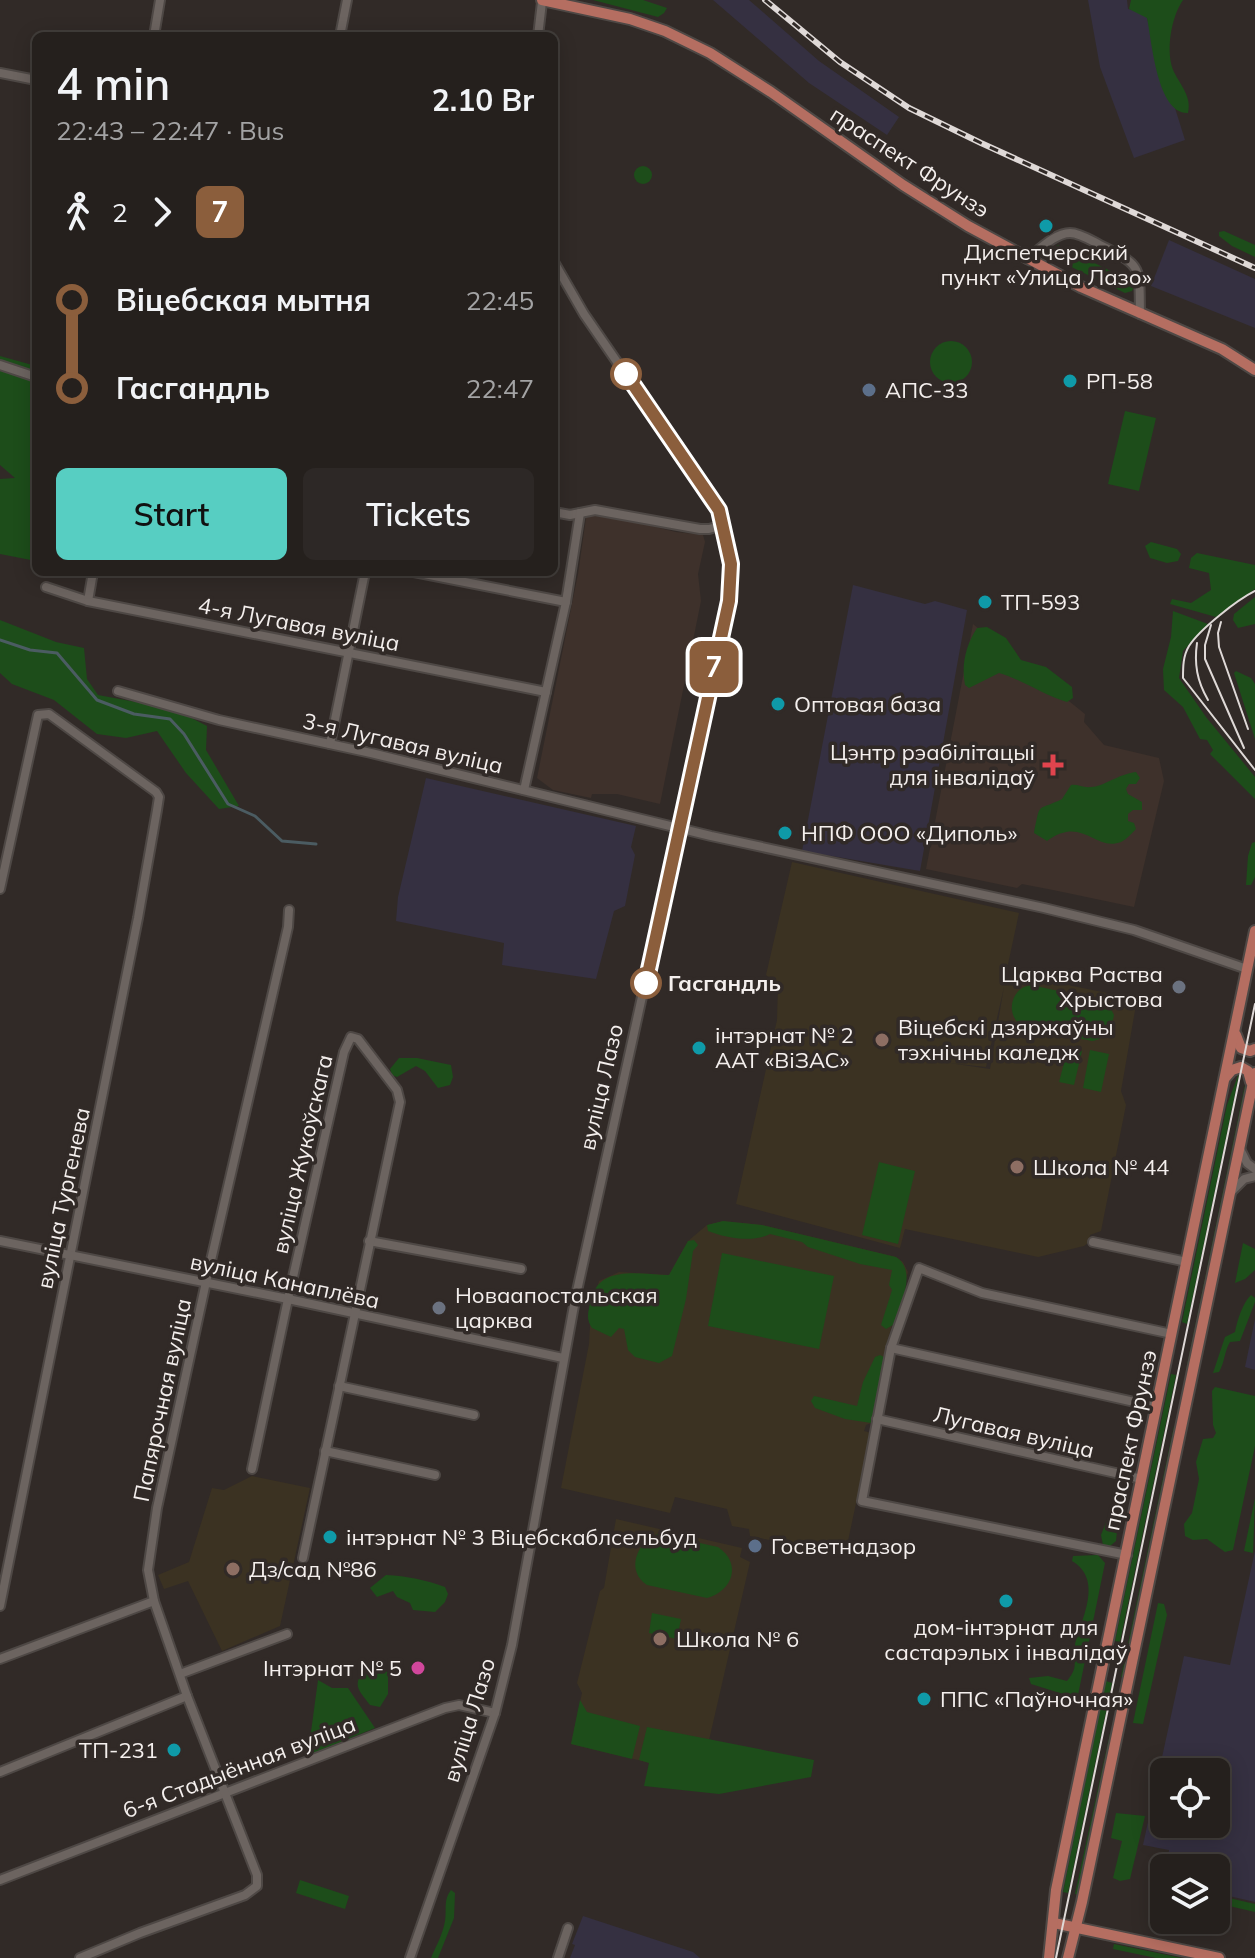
<!DOCTYPE html>
<meta charset="utf-8">
<style>
:root{--surface:#25201d;--page:#2d2826;--text:#f1f3f6;--muted:#a3a3a4;--line:#423e3b;--accent:#57cec2}
body{margin:0;font-family:Mulish,sans-serif;background:var(--page);color:var(--text);height:100vh;display:flex;flex-direction:column;font-size:30px;white-space:nowrap}
*{box-sizing:border-box;margin:0}
p{font-size:26px;color:var(--muted)}
.icon{flex:none;width:44px;height:44px;fill:none;stroke:currentColor;stroke-width:2;stroke-linecap:round;stroke-linejoin:round}
.map{position:relative;flex:1;overflow:hidden}
.side{position:absolute;left:32px;top:32px;width:526px;height:544px;display:flex;flex-direction:column;background:var(--surface);border-radius:12px;box-shadow:0 4px 20px #0003,0 0 0 2px var(--line)}
.side>*{flex:none}
.badge{padding:0 16px;border-radius:12px;font-size:28px;line-height:52px}
.buttons{position:absolute;left:1150px;top:1758px;display:grid;gap:16px}
.buttons a{display:grid;place-items:center;width:80px;height:80px;border-radius:12px;background:var(--surface);box-shadow:0 4px 20px #0003,0 0 0 2px var(--line);font-size:40px}
.map>.badge{position:absolute;translate:-50% -50%;box-shadow:0 0 0 4px #fff}
.legs{display:flex;align-items:center;gap:12px;height:88px;padding:0 24px;font-size:26px}
.legs p{margin-inline-start:auto}
.summary{display:flex;align-items:center;justify-content:space-between;height:136px;padding:0 24px}
h1{font-size:44px;font-weight:600;line-height:60px}
.cta{display:flex;gap:16px;margin-top:auto;padding:16px 24px}
.cta a{flex:1;height:92px;border-radius:12px;background:var(--accent);color:#111;font-size:32px;font-weight:600;line-height:92px;text-align:center}
.cta a+a{background:var(--page);color:var(--text)}
ul{padding:0 24px;list-style:none}
li{display:flex;align-items:center;gap:28px;height:88px;font-size:30px}
li i{display:grid;place-items:center;width:12px;height:100%;margin:0 10px;background:currentColor}
li i::after{content:'';width:20px;height:20px;margin:-10px;border:6px solid;border-radius:50%;background:var(--surface)}
li p{margin-inline-start:auto}
li:first-child i{background:linear-gradient(#0000 50%,currentColor 0)}
li:last-child i{background:linear-gradient(currentColor 50%,#0000 0)}
.map>svg:first-child{display:block}
.built{fill:#3e312b}
.industrial{fill:#353041;fill-rule:evenodd}
.education{fill:#3b3222;fill-rule:evenodd}
.green{fill:#1d4d1a}
.lines{fill:none;stroke-linecap:round;stroke-linejoin:round}
.stream{stroke:#4b5c62;stroke-width:3}
.minor-casing{stroke:#4e4845;stroke-width:12}
.major-casing{stroke:#4e4845;stroke-width:14}
.minor{stroke:#6c6460;stroke-width:8}
.major{stroke:#b56e61;stroke-width:10}
.tram{stroke:#dfd9d7;stroke-width:2}
.rail-casing{stroke:#dfd9d7;stroke-width:6}
.rail{stroke:#312a27;stroke-width:3;stroke-dasharray:9;stroke-linecap:butt}
.line-1-casing{stroke:#fff;stroke-width:18}
.line-1{stroke:#8b5e3c;stroke-width:12}
.culture-dot{fill:#0f9aa8;stroke:#312a27;stroke-width:3}
.stop-1-dot{fill:#fff;stroke:#8b5e3c;stroke-width:4}
.service-dot{fill:#5c6f8a;stroke:#312a27;stroke-width:3}
.health-dot{fill:#e0444e;stroke:#312a27;stroke-width:3}
.worship-dot{fill:#6b7280;stroke:#312a27;stroke-width:3}
.education-dot{fill:#8d6e63;stroke:#312a27;stroke-width:3}
.hotel-dot{fill:#d1479c;stroke:#312a27;stroke-width:3}
.labels{text-anchor:middle;stroke-width:7;stroke-linejoin:round;paint-order:stroke}
.street-label{font-size:22px;fill:#f4efed;stroke:#312a27}
.poi-label{font-size:22px;fill:#f4efed;stroke:#312a27;text-anchor:start}
.stop-label{font-size:22px;font-weight:bold;fill:#f4efed;stroke:#312a27;text-anchor:start}
</style>
<div class="map">
<svg width="1255" height="1958" viewBox="0 0 1255 1958">
<rect width="100%" height="100%" fill="#312a27"/>
<g class="built">
<polygon points="597,513 676,532 703,535 705,542 698,574 701,601 660,804 617,794 592,794 591,798 553,790 537,778 578,574 586,518"/>
<polygon points="973,624 1085,714 1084,722 1104,745 1159,758 1164,781 1134,907 1053,890 1022,884 1017,888 926,869"/>
</g>
<g class="industrial">
<polygon points="713,0 749,0 819,61 899,117 887,135 809,83"/>
<polygon points="1088,0 1127,0 1128,9 1145,12 1185,140 1134,158 1100,67"/>
<polygon points="1169,240 1255,279 1255,328 1151,286"/>
<polygon points="853,585 925,604 935,601 967,610 920,871 802,851"/>
<polygon points="426,778 636,826 631,847 635,855 625,906 614,911 596,979 502,965 504,943 396,921 398,897"/>
<polygon points="1255,1319 1255,1370 1245,1367"/>
<path d="M1255,1551v351l-39,-9v-25h-49l2,-18 -26,-5 41,-189 46,9zM1164,1772h52v52h-52z"/>
<polygon points="583,1916 693,1952 700,1958 570,1958 575,1945 572,1944"/>
</g>
<g class="education">
<path d="M792,862l227,51 -14,65 18,-2 114,23 -16,92 5,14 -25,126 -11,4 -1,7 -5,4 -46,11 -133,-28 -5,19 -164,-44 41,-184 1,-34 -12,-11zM1004,987l-14,82 -41,-6 37,4z"/>
<polygon points="723,1221 762,1225 896,1257 903,1262 908,1272 887,1342 871,1423 866,1425 864,1431 871,1433 845,1555 750,1536 749,1529 732,1526 727,1509 675,1497 670,1513 561,1488 589,1344 591,1310 599,1281 619,1272 669,1275 688,1241 707,1225"/>
<polygon points="252,1476 310,1488 280,1626 222,1651 188,1581 164,1589 158,1575 189,1562 212,1488 224,1490"/>
<polygon points="616,1519 742,1548 740,1557 750,1562 701,1775 571,1744 582,1693 577,1683 600,1591 604,1588"/>
</g>
<g class="green">
<polygon points="593,0 643,0 667,8 664,13 658,17"/>
<path d="M1131,0h52c-12,17 -18,53 -9,72 7,14 18,25 14,41 -31,1 -36,-71 -41,-95l-18,-9z"/>
<circle cx="643" cy="175" r="9"/>
<polygon points="1224,231 1255,245 1255,257 1232,246 1219,236 1219,232"/>
<polygon points="1058,245 1131,281 1134,287 1132,291 1125,293 1055,259 1050,252"/>
<circle cx="951" cy="362" r="21"/>
<polygon points="0,356 36,366 33,383 36,385 36,561 0,554 0,479 15,478 0,465"/>
<polygon points="1125,411 1156,418 1139,491 1108,484"/>
<polygon points="1151,542 1177,549 1181,554 1178,561 1167,563 1150,558 1145,546"/>
<polygon points="1197,553 1255,565 1255,589 1216,617 1170,604 1172,599 1191,603 1211,590 1209,573 1189,568 1191,558"/>
<polygon points="1255,597 1255,624 1238,628 1233,620 1234,614"/>
<polygon points="1173,611 1208,624 1183,651 1179,678 1206,717 1255,777 1255,799 1210,754 1213,750 1207,740 1200,739 1183,707 1164,690 1163,669 1171,637"/>
<polygon points="0,620 56,642 84,648 87,679 98,695 174,709 207,726 206,750 239,806 219,809 186,773 157,731 126,738 97,734 54,700 12,684 0,673"/>
<path d="M987,627l19,11 15,22 25,7 26,20 1,11 -6,4c-24,-7 -44,-22 -68,-29l-30,15 -4,-3c-4,-21 1,-40 12,-57z"/>
<polygon points="1236,671 1251,678 1255,684 1255,739 1234,673"/>
<path d="M1136,772l4,6 -4,6h-7l-3,5 2,5 14,8v8h-9l-5,4v7l6,2 2,6c-5,5 -9,10 -15,13 -27,10 -38,-27 -74,-1l-13,-8c7,-33 2,-21 28,-34l9,-14c7,-1 12,3 20,2 12,0 27,-13 45,-15z"/>
<polygon points="1255,842 1255,877 1251,885 1246,885 1248,856 1252,843"/>
<path d="M1031,985l69,15 9,5 5,10c-3,15 -6,23 -22,26l-70,-15c-17,-11 -12,-38 9,-41z"/>
<polygon points="1068,1048 1082,1051 1074,1085 1059,1082"/>
<polygon points="1090,1050 1109,1054 1101,1092 1083,1088"/>
<polygon points="399,1058 417,1058 451,1065 453,1077 450,1085 438,1088 425,1071 416,1066 397,1077 392,1075 390,1069"/>
<polygon points="1240,1070 1187,1324 1182,1322 1227,1105"/>
<polygon points="1247,1075 1239,1135 1189,1371 1186,1370"/>
<polygon points="879,1162 915,1171 898,1244 862,1235"/>
<path d="M723,1221l39,4 134,32c22,14 4,49 -3,68l-7,4 -5,-4 11,-35 -3,-5 3,-15 -32,-6 -52,-17 -6,-5 -32,-8c-17,9 -44,4 -62,-3l-1,-6z"/>
<path d="M694,1240l4,5 -5,6 -7,48 -14,57 -13,7 -24,-6 -7,-7 -4,-21 -5,-1 -8,9 -19,-9c-6,-9 -4,-15 -2,-25 7,-39 48,-29 79,-28l19,-34z"/>
<polygon points="1243,1243 1255,1249 1255,1270 1245,1279 1235,1283"/>
<polygon points="722,1253 834,1276 819,1349 708,1326"/>
<path d="M1251,1295l4,3v4l-15,39 -10,1c-6,10 -5,20 -11,30l-6,1 12,-36 10,-5c2,-11 8,-30 16,-37z"/>
<polygon points="880,1355 884,1357 871,1423 845,1419 815,1408 811,1401 814,1396 857,1406 863,1382 875,1357"/>
<polygon points="1171,1374 1176,1375 1120,1642 1115,1641"/>
<polygon points="1215,1387 1255,1396 1255,1446 1233,1550 1225,1552 1207,1539 1193,1540 1185,1536 1184,1524 1192,1513 1199,1479 1196,1462 1203,1439 1213,1438 1216,1433 1213,1425 1212,1391"/>
<polygon points="1174,1426 1178,1427 1125,1678 1121,1677"/>
<polygon points="1255,1498 1253,1553 1244,1551"/>
<polygon points="1117,1509 1119,1511 1116,1541 1109,1547 1103,1545 1101,1535 1110,1512"/>
<path d="M658,1534l60,13c24,16 15,44 -11,51l-60,-13c-22,-14 -10,-44 11,-51z"/>
<path d="M1098,1555l7,8 -27,132 -4,6h-6l-5,-7 -32,-10 -2,-6 19,-2 19,5c14,-17 4,-19 8,-36 6,-26 29,-65 -3,-84l1,-5z"/>
<path d="M386,1575c21,1 40,5 59,12l3,7 -3,8 -10,10 -22,-2 -3,-7 -13,-6 -4,-6 -16,6 -7,-9z"/>
<polygon points="1158,1603 1164,1604 1167,1615 1143,1724 1133,1723"/>
<polygon points="652,1613 681,1619 677,1639 649,1633"/>
<path d="M365,1668l23,4v22l-8,13 -10,-2c-12,-16 -18,-19 -5,-37z"/>
<polygon points="318,1680 332,1688 348,1688 375,1728 311,1754 308,1754"/>
<polygon points="1106,1681 1112,1683 1068,1893 1063,1892"/>
<polygon points="580,1700 587,1712 640,1726 632,1759 571,1744"/>
<polygon points="647,1727 814,1760 811,1777 719,1794 644,1786 649,1763 639,1760"/>
<polygon points="1110,1733 1113,1733 1079,1895 1075,1894"/>
<polygon points="1116,1813 1145,1816 1130,1879 1120,1881 1113,1878 1122,1841 1111,1838"/>
<polygon points="300,1880 349,1896 345,1909 296,1893"/>
<path d="M451,1890l4,3 -1,25 -16,40h-7c5,-12 12,-24 14,-37 2,-12 -2,-21 6,-31z"/>
<polygon points="1216,1895 1255,1904 1255,1912 1216,1903"/>
<polygon points="1114,1944 1182,1958 1156,1958 1113,1949"/>
</g>
<g class="lines">
<polyline class="stream" points="0,640 30,650 57,653 97,700 134,714 170,719 184,734 228,804 255,816 282,841 316,844"/>
<g class="minor-casing">
<g id="minor">
<polyline points="154,36 160,0"/>
<polyline points="340,36 347,0"/>
<polyline points="538,36 542,2"/>
<polyline points="0,73 36,80"/>
<path d="M1027,259c12,-9 28,-26 43,-26 10,0 22,8 30,12 44,21 39,22 40,69"/>
<polyline points="0,365 36,377"/>
<polyline points="554,512 570,515 595,510 700,529 709,529 724,525"/>
<polyline points="414,572 566,602"/>
<polyline points="46,587 88,601 546,692"/>
<polyline points="88,601 93,572"/>
<polyline points="118,691 219,720 371,753 711,836 1044,908 1134,930 1247,969"/>
<polyline points="330,744 365,572"/>
<polyline points="524,790 566,602 580,513"/>
<polyline points="0,889 38,715 49,714 156,792 159,797 157,810 138,918 0,1606"/>
<polyline points="1240,1149 1247,1163 1255,1169"/>
<polyline points="1232,1191 1244,1179 1255,1176"/>
<polyline points="0,1241 288,1299 563,1358"/>
<polyline points="369,1241 521,1269"/>
<polyline points="1093,1242 1187,1262"/>
<polyline points="891,1348 1157,1407"/>
<polyline points="339,1386 474,1415"/>
<polyline points="877,1419 1142,1479"/>
<polyline points="325,1451 435,1475"/>
<polyline points="252,1469 288,1299 344,1052 351,1037 358,1039 397,1090 400,1102 303,1558"/>
<polyline points="1127,1555 862,1501 891,1348 919,1268 982,1293 1172,1334"/>
<polyline points="0,1659 154,1601"/>
<polyline points="180,1674 287,1634"/>
<polyline points="0,1772 187,1696"/>
<polyline points="0,1880 445,1708 459,1705 495,1713"/>
<polyline points="80,1958 140,1933 245,1895 257,1886 257,1875 187,1696 154,1601 148,1570 157,1508 206,1282 288,927 289,910"/>
<path d="M410,1958l85,-245 17,-68 63,-345 152,-688c7,-34 4,-69 -8,-102l-135,-196 -30,-52"/>
<polyline points="558,1958 568,1928"/>
</g>
</g>
<g class="major-casing">
<g id="major">
<polyline points="542,0 630,19 665,31 710,53 771,92 903,185 968,226 1081,287 1222,349 1255,370"/>
<polyline points="1236,1035 1241,1048 1250,1051 1255,1049"/>
<polyline points="1225,1078 1232,1070 1241,1067 1248,1071 1251,1082"/>
<polyline points="1054,1923 1219,1958"/>
<polyline points="1049,1958 1056,1890 1255,931"/>
<polyline points="1068,1958 1082,1902 1255,1073"/>
</g>
</g>
<use href="#minor" class="minor"/>
<use href="#major" class="major"/>
<g class="tram">
<path d="M1255,591c-18,9 -55,38 -66,55 -6,10 -6,21 -6,32l72,92"/>
<polyline points="1221,622 1218,633 1219,647 1248,729"/>
<polyline points="1211,625 1205,645 1205,659 1244,748"/>
<path d="M1197,643c-3,21 0,38 11,57"/>
<polyline points="1056,1958 1255,1004"/>
</g>
<g class="rail-casing">
<polyline id="rail" points="765,0 840,62 909,108 981,143 1255,268"/>
</g>
<use href="#rail" class="rail"/>
</g>
<g class="lines">
<g class="line-1-casing">
<polyline id="line-1" points="626,374 719,510 731,564 729,601 646,983"/>
</g>
<use href="#line-1" class="line-1"/>
</g>
<g class="culture-dot">
<circle cx="1046" cy="226" r="8"/>
<circle cx="1070" cy="381" r="8"/>
<circle cx="985" cy="602" r="8"/>
<circle cx="778" cy="704" r="8"/>
<circle cx="785" cy="833" r="8"/>
<circle cx="699" cy="1048" r="8"/>
<circle cx="330" cy="1537" r="8"/>
<circle cx="1006" cy="1601" r="8"/>
<circle cx="924" cy="1699" r="8"/>
<circle cx="174" cy="1750" r="8"/>
</g>
<g class="stop-1-dot">
<circle cx="626" cy="374" r="14"/>
<circle cx="646" cy="983" r="14"/>
</g>
<g class="service-dot">
<circle cx="869" cy="390" r="8"/>
<circle cx="755" cy="1546" r="8"/>
</g>
<path class="health-dot" d="M1049 753h8v8h8v8h-8v8h-8v-8h-8v-8h8z"/>
<g class="worship-dot">
<circle cx="1179" cy="987" r="8"/>
<circle cx="439" cy="1308" r="8"/>
</g>
<g class="education-dot">
<circle cx="882" cy="1040" r="8"/>
<circle cx="1017" cy="1167" r="8"/>
<circle cx="233" cy="1569" r="8"/>
<circle cx="660" cy="1639" r="8"/>
</g>
<circle class="hotel-dot" cx="418" cy="1668" r="8"/>
<g class="labels">
<g class="street-label">
<text transform="translate(910 162) rotate(33)" y="8">праспект Фрунзэ</text>
<text transform="translate(299 624) rotate(11)" y="8">4-я Лугавая вуліца</text>
<text transform="translate(403 743) rotate(13)" y="8">3-я Лугавая вуліца</text>
<text transform="translate(601 1087) rotate(-77)" y="8">вуліца Лазо</text>
<text transform="translate(302 1154) rotate(-77)" y="8">вуліца Жукоўскага</text>
<text transform="translate(63 1198) rotate(-78)" y="8">вуліца Тургенева</text>
<text transform="translate(285 1281) rotate(12)" y="8">вуліца Канаплёва</text>
<text transform="translate(162 1400) rotate(-78)" y="8">Папярочная вуліца</text>
<text transform="translate(1014 1432) rotate(13)" y="8">Лугавая вуліца</text>
<text transform="translate(1130 1440) rotate(-78)" y="8">праспект Фрунзэ</text>
<text transform="translate(469 1720) rotate(-73)" y="8">вуліца Лазо</text>
<text transform="translate(239 1767) rotate(-21)" y="8">6-я Стадыённая вуліца</text>
</g>
<g class="poi-label">
<text x="1046" y="260" text-anchor="middle">Диспетчерский<tspan x="1046" dy="25">пункт «Улица Лазо»</tspan></text>
<text x="1086" y="389">РП-58</text>
<text x="885" y="398">АПС-33</text>
<text x="1001" y="610">ТП-593</text>
<text x="794" y="712">Оптовая база</text>
<text x="1035" y="760" text-anchor="end">Цэнтр рэабілітацыі<tspan x="1035" dy="25">для інвалідаў</tspan></text>
<text x="801" y="841">НПФ ООО «Диполь»</text>
<text x="1163" y="982" text-anchor="end">Царква Раства<tspan x="1163" dy="25">Хрыстова</tspan></text>
<text x="898" y="1035">Віцебскі дзяржаўны<tspan x="898" dy="25">тэхнічны каледж</tspan></text>
<text x="715" y="1043">інтэрнат № 2<tspan x="715" dy="25">ААТ «ВіЗАС»</tspan></text>
<text x="1033" y="1175">Школа № 44</text>
<text x="455" y="1303">Новаапостальская<tspan x="455" dy="25">царква</tspan></text>
<text x="346" y="1545">інтэрнат № 3 Віцебскаблсельбуд</text>
<text x="771" y="1554">Госветнадзор</text>
<text x="249" y="1577">Дз/сад №86</text>
<text x="1006" y="1635" text-anchor="middle">дом-інтэрнат для<tspan x="1006" dy="25">састарэлых і інвалідаў</tspan></text>
<text x="676" y="1647">Школа № 6</text>
<text x="402" y="1676" text-anchor="end">Інтэрнат № 5</text>
<text x="940" y="1707">ППС «Паўночная»</text>
<text x="158" y="1758" text-anchor="end">ТП-231</text>
</g>
<g class="stop-label">
<text x="668" y="991">Гасгандль</text>
</g>
</g>
</svg>
<div class="buttons">
<a><svg class="icon" aria-label="locate" viewBox="0 0 24 24"><circle cx="12" cy="12" r="6"/><path d="M12 2v4M12 18v4M2 12h4M18 12h4"/></svg></a>
<a><svg class="icon" aria-label="layers" viewBox="0 0 24 24"><path d="M12 4l9 5-9 5-9-5zM3 14l9 5 9-5"/></svg></a>
</div>
<b class="badge" style="left:714px;top:667px;background:#8b5e3c;color:#fff">7</b>
<section class="side">
<div class="summary"><div><h1>4 min</h1><p>22:43 – 22:47 · Bus</p></div><b>2.10 Br</b></div>
<div class="legs"><svg class="icon" aria-label="walk" viewBox="0 0 24 24"><circle cx="13" cy="4" r="2"/><path d="M13 8l-2 6 4 7M11 14l-3 7M7 12l3-4h3l4 4"/></svg>2<svg class="icon" aria-label="forward" viewBox="0 0 24 24"><path d="M9 5l7 7-7 7"/></svg><b class="badge" style="background:#8b5e3c;color:#fff">7</b></div>
<ul>
<li><i style="color:#8b5e3c"></i><b>Віцебская мытня</b><p>22:45</p></li>
<li><i style="color:#8b5e3c"></i><b>Гасгандль</b><p>22:47</p></li>
</ul>
<div class="cta"><a>Start</a><a>Tickets</a></div>
</section>
</div>
